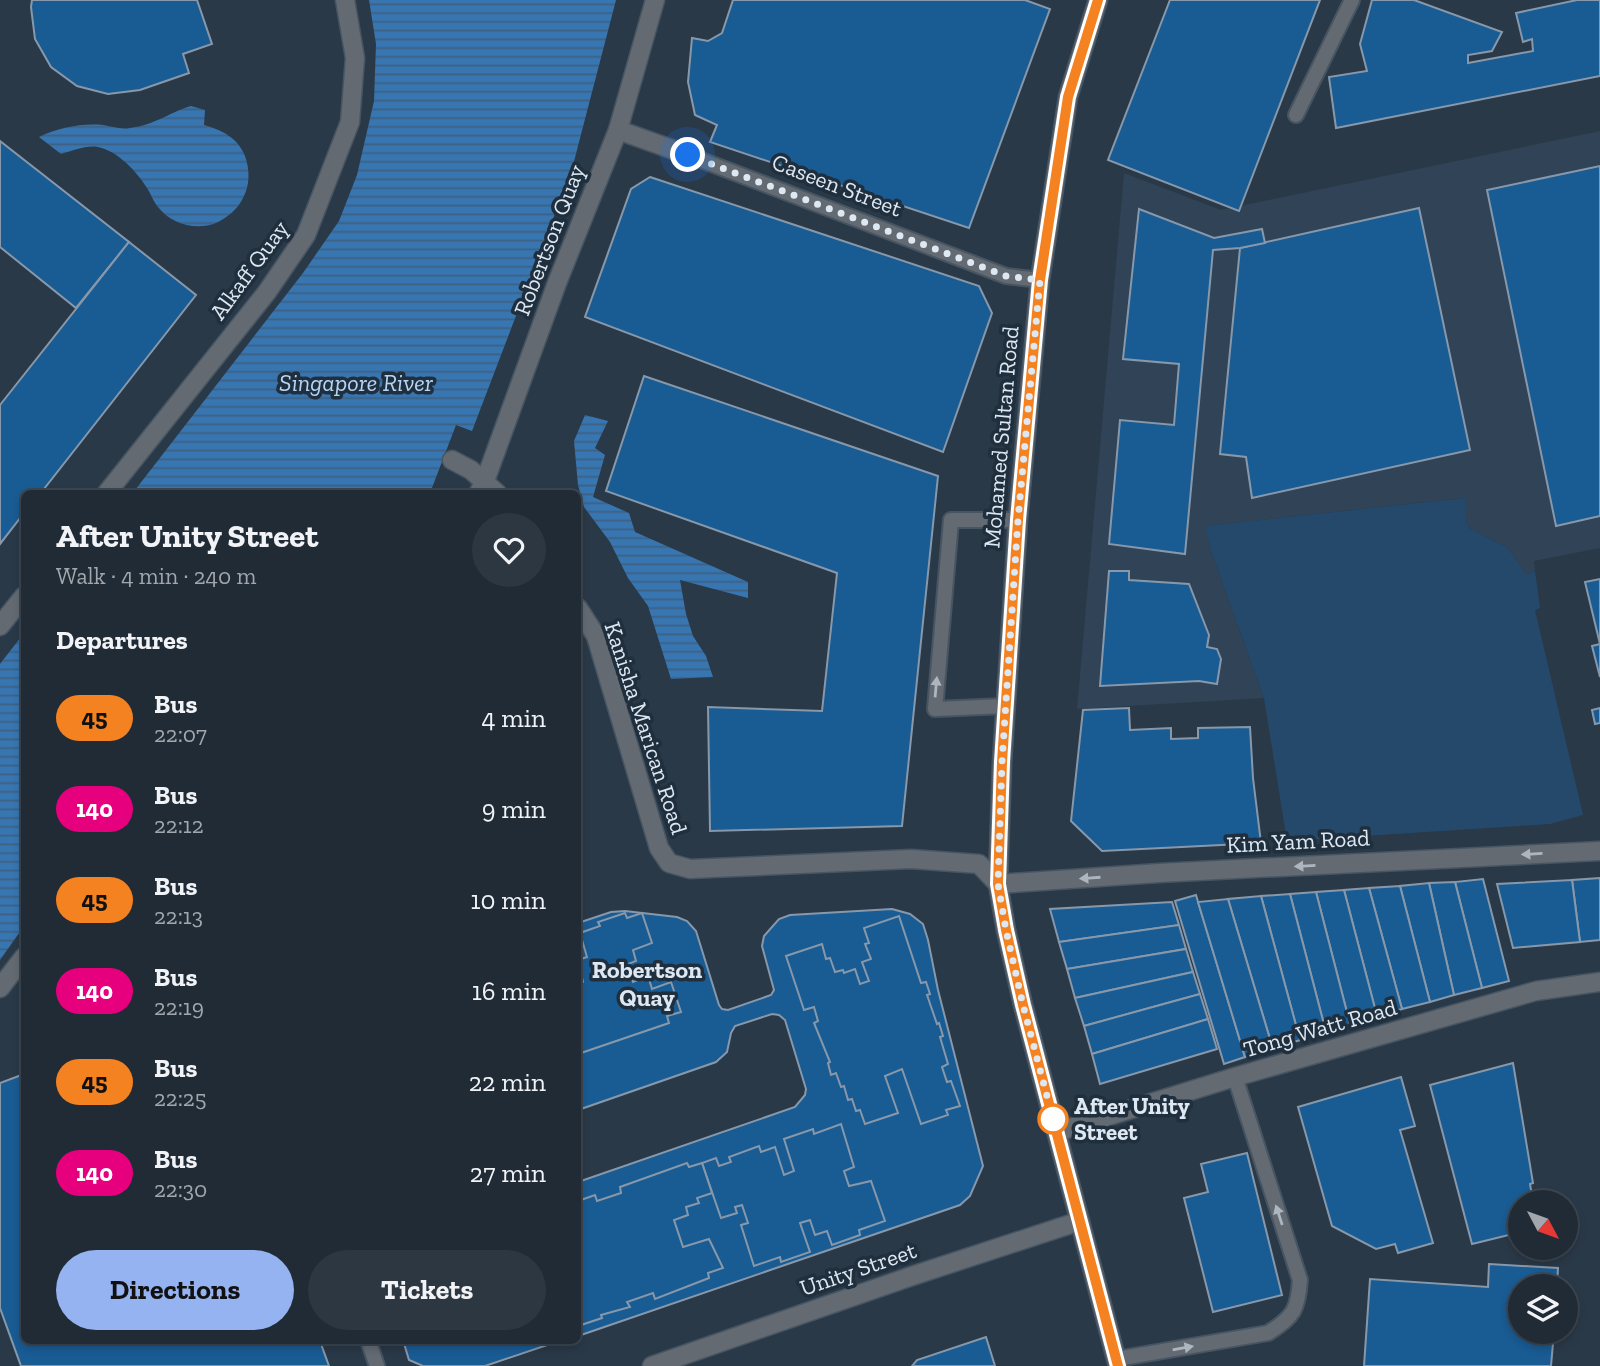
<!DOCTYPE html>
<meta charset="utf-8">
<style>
:root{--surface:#202b36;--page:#2d3742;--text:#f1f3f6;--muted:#a2a7ad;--line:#3d4751;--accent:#95b2f1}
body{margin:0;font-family:"Zilla Slab",serif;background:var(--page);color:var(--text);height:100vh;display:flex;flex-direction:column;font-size:26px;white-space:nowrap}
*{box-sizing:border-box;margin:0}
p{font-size:23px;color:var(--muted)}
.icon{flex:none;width:38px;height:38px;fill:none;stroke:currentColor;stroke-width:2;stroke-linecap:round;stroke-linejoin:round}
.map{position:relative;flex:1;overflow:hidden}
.panel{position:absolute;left:21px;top:490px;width:560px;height:854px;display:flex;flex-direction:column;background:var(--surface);border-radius:10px;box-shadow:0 4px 10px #0003,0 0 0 2px var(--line)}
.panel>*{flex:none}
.badge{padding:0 14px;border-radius:23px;font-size:24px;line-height:46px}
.needle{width:46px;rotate:131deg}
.tools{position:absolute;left:1508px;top:1190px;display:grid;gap:14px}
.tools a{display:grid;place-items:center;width:70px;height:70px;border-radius:50%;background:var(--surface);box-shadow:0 4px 10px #0003,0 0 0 2px var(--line);font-size:35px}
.you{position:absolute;width:35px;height:35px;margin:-18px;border:5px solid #fff;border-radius:50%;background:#1a73e8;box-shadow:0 0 0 10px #1a73e833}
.map>.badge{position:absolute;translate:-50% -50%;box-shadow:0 0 0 4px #fff}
h2{padding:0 35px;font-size:26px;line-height:63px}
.round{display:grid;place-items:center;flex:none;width:74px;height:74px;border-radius:37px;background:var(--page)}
.summary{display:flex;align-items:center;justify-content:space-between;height:119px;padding:0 35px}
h1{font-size:33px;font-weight:800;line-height:52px}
.primary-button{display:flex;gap:14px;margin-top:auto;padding:14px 35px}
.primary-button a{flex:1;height:80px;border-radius:42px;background:var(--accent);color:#111;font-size:28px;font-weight:800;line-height:80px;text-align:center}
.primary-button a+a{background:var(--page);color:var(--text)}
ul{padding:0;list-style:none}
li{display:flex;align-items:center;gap:21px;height:91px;padding:0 35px}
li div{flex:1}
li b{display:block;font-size:26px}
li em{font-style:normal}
li .badge{min-width:77px;font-weight:700;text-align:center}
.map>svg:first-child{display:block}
.built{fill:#304357}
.green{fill:#25496b}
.water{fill:url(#water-rules)}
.building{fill:#195b93;stroke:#8798aa;stroke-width:2}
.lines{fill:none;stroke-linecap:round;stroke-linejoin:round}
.service-casing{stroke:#475563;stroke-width:18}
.pedestrian-casing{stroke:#475563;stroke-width:21}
.minor-casing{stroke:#475563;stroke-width:21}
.service{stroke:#636a72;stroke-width:14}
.pedestrian{stroke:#636a72;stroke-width:18}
.minor{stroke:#636a72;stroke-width:18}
.oneway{fill:#adb6bf}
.line-casing{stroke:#fff;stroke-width:16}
.line{stroke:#f58220;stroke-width:10}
.walk{stroke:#dee8f2;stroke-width:7;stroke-dasharray:0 12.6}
.stop-dot{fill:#fff;stroke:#f58220;stroke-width:3.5}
.labels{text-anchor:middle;stroke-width:7;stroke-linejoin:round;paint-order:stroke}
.street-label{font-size:23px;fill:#dee8f2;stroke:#202f3e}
.stop-label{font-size:23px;font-weight:bold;fill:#dee8f2;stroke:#202f3e;text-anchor:start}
.water-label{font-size:24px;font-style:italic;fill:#b6d5f6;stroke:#202f3e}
.neighbourhood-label{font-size:24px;font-weight:bold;fill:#dee8f2;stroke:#202f3e}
</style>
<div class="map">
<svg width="1600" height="1366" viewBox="0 0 1600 1366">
<defs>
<pattern id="water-rules" width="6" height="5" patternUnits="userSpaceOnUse" patternTransform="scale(1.75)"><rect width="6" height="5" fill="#3876b1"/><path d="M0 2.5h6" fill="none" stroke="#3d6082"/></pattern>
</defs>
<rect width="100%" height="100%" fill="#2a3948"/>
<polygon class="built" points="1600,131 1600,548 1534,561 1535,571 1526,575 1508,548 1469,528 1465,518 1464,498 1206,526 1211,551 1264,698 1077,709 1124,173 1221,210"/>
<polygon class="green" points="1465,498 1465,518 1469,528 1508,548 1526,575 1535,571 1540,608 1535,610 1583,815 1550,824 1287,841 1264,698 1211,551 1205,526"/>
<g class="water">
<polygon points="369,0 616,0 572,169 472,431 456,425 430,493 132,494 303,273 339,221 357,175 374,101 376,44"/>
<path d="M191,106l14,4 -1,15c18,5 34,13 41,31 5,14 5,29 -2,42 -6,12 -15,19 -27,25 -20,8 -45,1 -58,-16 -5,-6 -7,-13 -11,-19 -10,-16 -29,-37 -49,-41 -12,-2 -26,4 -37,7l-22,-17c18,-9 43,-14 64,-12 8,1 18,5 27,3 25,-3 38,-15 61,-22z"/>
<polygon points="585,415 608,421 595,448 605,455 593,497 629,513 635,532 748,582 748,598 680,580 686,614 693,636 706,656 713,677 671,679 648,606 628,578 610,542 584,507 578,485 574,441"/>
<polygon points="24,633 24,926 0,960 0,664"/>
</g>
<g class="building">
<polygon points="32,0 197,0 212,44 183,54 189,73 140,90 108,94 77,86 51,67 35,39 31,7"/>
<polygon points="733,0 1025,0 1050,9 969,228 710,142 717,125 695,115 688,82 692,38 708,41 722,33"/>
<polygon points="1170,0 1320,0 1239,211 1108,160"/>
<polygon points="1372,0 1414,0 1502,32 1492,51 1468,55 1468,63 1533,51 1532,39 1523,42 1516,13 1577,0 1600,0 1600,76 1336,128 1329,77 1367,71 1360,44"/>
<polygon points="0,141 129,242 76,308 0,247"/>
<polygon points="1600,166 1600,516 1556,526 1487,190"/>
<polygon points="650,177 979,286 992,313 943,452 585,317 631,189"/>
<polygon points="1419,208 1470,450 1252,498 1246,457 1220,454 1240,248"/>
<polygon points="1139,209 1214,238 1262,229 1265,243 1240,248 1213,250 1185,554 1109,544 1120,420 1174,425 1179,364 1123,359"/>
<polygon points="129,242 196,295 40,494 24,494 24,513 0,544 0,405"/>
<polygon points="644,376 938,476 902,826 710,831 708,707 822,711 837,573 606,491"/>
<polygon points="1109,571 1129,571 1129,580 1189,584 1209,635 1207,647 1217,649 1221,659 1217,684 1199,681 1100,686"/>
<polygon points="1600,579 1600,677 1592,646 1600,644 1585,582"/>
<polygon points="1129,708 1130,730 1171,728 1171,739 1198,738 1198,728 1250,727 1253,778 1261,843 1102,851 1071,821 1083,710"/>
<polygon points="1600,708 1600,723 1595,724 1592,710"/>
<polygon points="1600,878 1600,940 1580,942 1572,880"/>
<polygon points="1483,879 1509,981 1482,988 1455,882"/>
<polygon points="1572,880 1580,942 1513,948 1497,884"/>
<polygon points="1455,882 1482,988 1454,995 1429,883"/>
<polygon points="1429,883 1454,995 1430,1002 1400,886"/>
<polygon points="1400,886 1430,1002 1402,1009 1369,888"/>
<polygon points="1369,888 1402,1009 1377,1016 1344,890"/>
<polygon points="1344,890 1377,1016 1350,1024 1316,892"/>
<polygon points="1316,892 1350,1024 1326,1032 1290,894"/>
<polygon points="1290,894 1326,1032 1300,1040 1261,896"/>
<polygon points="1196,895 1245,1057 1224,1064 1175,901"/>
<polygon points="1261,896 1300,1040 1273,1049 1228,899"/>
<polygon points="1228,899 1273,1049 1245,1057 1198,902"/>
<polygon points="1172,902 1179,925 1059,942 1050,909"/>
<polygon points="892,909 910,914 923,924 928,940 938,990 983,1166 970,1196 960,1205 578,1336 578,1182 795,1107 805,1095 806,1089 785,1020 779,1015 772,1014 735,1026 731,1033 727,1052 716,1062 578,1110 578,923 611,912 625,911 677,917 687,921 696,931 719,1005 722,1009 728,1010 771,995 774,990 762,946 764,936 779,919 790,915"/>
<polygon points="625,913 627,918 642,913 652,943 633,950 636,961 628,964 633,982 648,976 652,989 671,982 681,1012 667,1016 669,1023 578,1054 578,984 583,982 578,960 587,957 580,933 600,926 598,922"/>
<polygon points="899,916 921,983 926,982 930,994 927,995 937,1024 939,1023 943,1036 940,1037 948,1064 942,1067 947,1082 951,1081 960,1106 946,1110 948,1115 921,1124 902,1069 885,1076 898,1113 865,1124 860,1110 856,1111 852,1099 848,1100 844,1086 841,1087 836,1073 831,1075 828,1063 830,1062 814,1023 818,1021 814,1007 804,1010 786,956 822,944 826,959 830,958 835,972 843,970 844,973 855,969 860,984 869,981 862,962 871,959 865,944 869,943 864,928"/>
<polygon points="1179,925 1186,949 1067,969 1059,942"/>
<polygon points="1186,949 1193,972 1075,998 1067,969"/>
<polygon points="1193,972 1200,994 1084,1026 1075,998"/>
<polygon points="1200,994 1208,1019 1092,1054 1084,1026"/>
<polygon points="1208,1019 1217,1049 1100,1084 1092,1054"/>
<polygon points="1513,1063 1533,1183 1530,1184 1533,1202 1521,1202 1521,1232 1472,1244 1430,1085"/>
<polygon points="24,1074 24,1340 315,1340 321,1344 329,1366 21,1366 0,1308 0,1083"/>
<polygon points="1401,1077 1415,1126 1400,1130 1433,1243 1398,1253 1395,1244 1376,1249 1332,1226 1298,1107"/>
<polygon points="841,1124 854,1167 844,1171 849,1186 871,1181 885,1221 859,1230 860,1235 832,1245 827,1231 815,1235 810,1220 800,1223 810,1252 781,1262 780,1257 754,1266 741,1225 748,1223 742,1205 735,1207 737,1213 721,1218 702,1163 716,1158 719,1166 731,1162 729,1157 759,1146 761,1152 775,1147 784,1175 794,1171 784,1139 813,1129 814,1134"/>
<polygon points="1247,1153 1282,1295 1213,1312 1184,1198 1208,1192 1201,1164"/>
<polygon points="687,1163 689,1167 702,1163 712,1193 697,1198 699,1203 686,1207 688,1215 674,1220 683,1247 709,1239 723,1268 708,1273 709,1278 655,1299 653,1293 627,1302 630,1307 601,1315 602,1318 578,1326 578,1201 595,1195 597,1201 621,1193 620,1187"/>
<polygon points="1489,1264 1558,1268 1557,1286 1521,1286 1521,1332 1554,1332 1551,1366 1364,1366 1370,1279 1488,1287"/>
<polygon points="986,1337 995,1366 912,1366 917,1360"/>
<polygon points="403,1340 562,1340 485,1366 423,1366 409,1360"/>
</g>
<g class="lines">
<g class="service-casing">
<g id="service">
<polyline points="1296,115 1352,0"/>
<polyline points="688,155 1006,276 1040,280"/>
<polyline points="1005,706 935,709 951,520 1018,520"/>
<polyline points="368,1340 377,1366"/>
<path d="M1116,1359l152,-26c26,-16 30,-24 32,-53l-65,-203"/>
</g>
</g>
<g class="pedestrian-casing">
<g id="pedestrian">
<polyline points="618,130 688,155"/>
<polyline points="452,460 471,470 498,494"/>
<polyline points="106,494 267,292 306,235 350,122 355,58 345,0"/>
<polyline points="478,494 485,481 557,283 618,130 655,0"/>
<polyline points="578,608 596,636 659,848 669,863 690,869 911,859 979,864 998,884"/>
<polyline points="0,626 24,596"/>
<polyline points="0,988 24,957"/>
</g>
</g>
<g class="minor-casing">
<g id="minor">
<polyline points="1098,0 1068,97 1040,280 1018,520 1002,762 998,884 1006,930 1023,1005 1118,1366"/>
<polyline points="998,884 1159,873 1600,851"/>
<polyline points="1057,1132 1235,1077 1536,991 1600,982"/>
<polyline points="652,1366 912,1276 1080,1221"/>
</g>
</g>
<use href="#service" class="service"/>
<use href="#pedestrian" class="pedestrian"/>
<use href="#minor" class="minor"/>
</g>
<defs><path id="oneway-solid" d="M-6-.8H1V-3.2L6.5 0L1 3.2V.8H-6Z" transform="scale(1.75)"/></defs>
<g class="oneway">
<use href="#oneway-solid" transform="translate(936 687) rotate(-85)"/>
<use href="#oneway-solid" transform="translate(1532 854) rotate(177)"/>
<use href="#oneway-solid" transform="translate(1305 866) rotate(177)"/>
<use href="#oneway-solid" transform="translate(1090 878) rotate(176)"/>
<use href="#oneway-solid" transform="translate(1279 1215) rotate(-108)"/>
<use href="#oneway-solid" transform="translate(1183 1348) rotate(-10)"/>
</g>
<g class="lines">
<g class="line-casing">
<polyline id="line" points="1098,0 1068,97 1040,280 1018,520 1002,762 998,884 1006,930 1023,1005 1118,1366"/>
</g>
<use href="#line" class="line"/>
<polyline class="walk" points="688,155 1006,276 1040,280 1018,520 1002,762 998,884 1006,930 1023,1005 1053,1119"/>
</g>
<circle class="stop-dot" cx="1053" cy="1119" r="14"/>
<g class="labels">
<g class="street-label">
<text transform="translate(837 185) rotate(21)" y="8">Caseen Street</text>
<text transform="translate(549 240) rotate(-69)" y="8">Robertson Quay</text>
<text transform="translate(249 270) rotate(-54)" y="8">Alkaff Quay</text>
<text transform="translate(1001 437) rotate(-85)" y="8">Mohamed Sultan Road</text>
<text transform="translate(646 728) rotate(72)" y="8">Kanisha Marican Road</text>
<text transform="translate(1298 841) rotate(-3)" y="8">Kim Yam Road</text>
<text transform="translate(1320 1028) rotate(-16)" y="8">Tong Watt Road</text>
<text transform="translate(858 1269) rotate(-19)" y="8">Unity Street</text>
</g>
<g class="stop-label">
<text x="1074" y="1114">After Unity<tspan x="1074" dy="26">Street</tspan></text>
</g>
<g class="water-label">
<text x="356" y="391">Singapore River</text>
</g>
<g class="neighbourhood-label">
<text x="647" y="978">Robertson<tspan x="647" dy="28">Quay</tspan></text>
</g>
</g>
</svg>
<div class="tools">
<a><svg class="needle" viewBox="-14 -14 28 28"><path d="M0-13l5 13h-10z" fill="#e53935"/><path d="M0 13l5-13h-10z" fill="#a2a7ad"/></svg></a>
<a><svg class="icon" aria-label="layers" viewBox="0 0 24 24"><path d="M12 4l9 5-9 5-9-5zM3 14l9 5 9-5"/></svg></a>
</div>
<div class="you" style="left:688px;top:155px"></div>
<section class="panel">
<div class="summary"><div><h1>After Unity Street</h1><p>Walk · 4 min · 240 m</p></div><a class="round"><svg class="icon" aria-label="heart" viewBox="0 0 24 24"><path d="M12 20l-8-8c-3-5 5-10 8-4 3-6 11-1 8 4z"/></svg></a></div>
<h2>Departures</h2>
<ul>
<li><span class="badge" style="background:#f58220;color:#111">45</span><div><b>Bus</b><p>22:07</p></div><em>4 min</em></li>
<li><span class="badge" style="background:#e6007e;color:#fff">140</span><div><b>Bus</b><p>22:12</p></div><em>9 min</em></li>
<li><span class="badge" style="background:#f58220;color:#111">45</span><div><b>Bus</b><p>22:13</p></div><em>10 min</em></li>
<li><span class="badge" style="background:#e6007e;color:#fff">140</span><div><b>Bus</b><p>22:19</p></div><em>16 min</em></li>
<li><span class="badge" style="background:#f58220;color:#111">45</span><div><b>Bus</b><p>22:25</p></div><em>22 min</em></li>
<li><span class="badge" style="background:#e6007e;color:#fff">140</span><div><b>Bus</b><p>22:30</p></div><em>27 min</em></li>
</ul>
<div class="primary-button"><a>Directions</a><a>Tickets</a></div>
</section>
</div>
